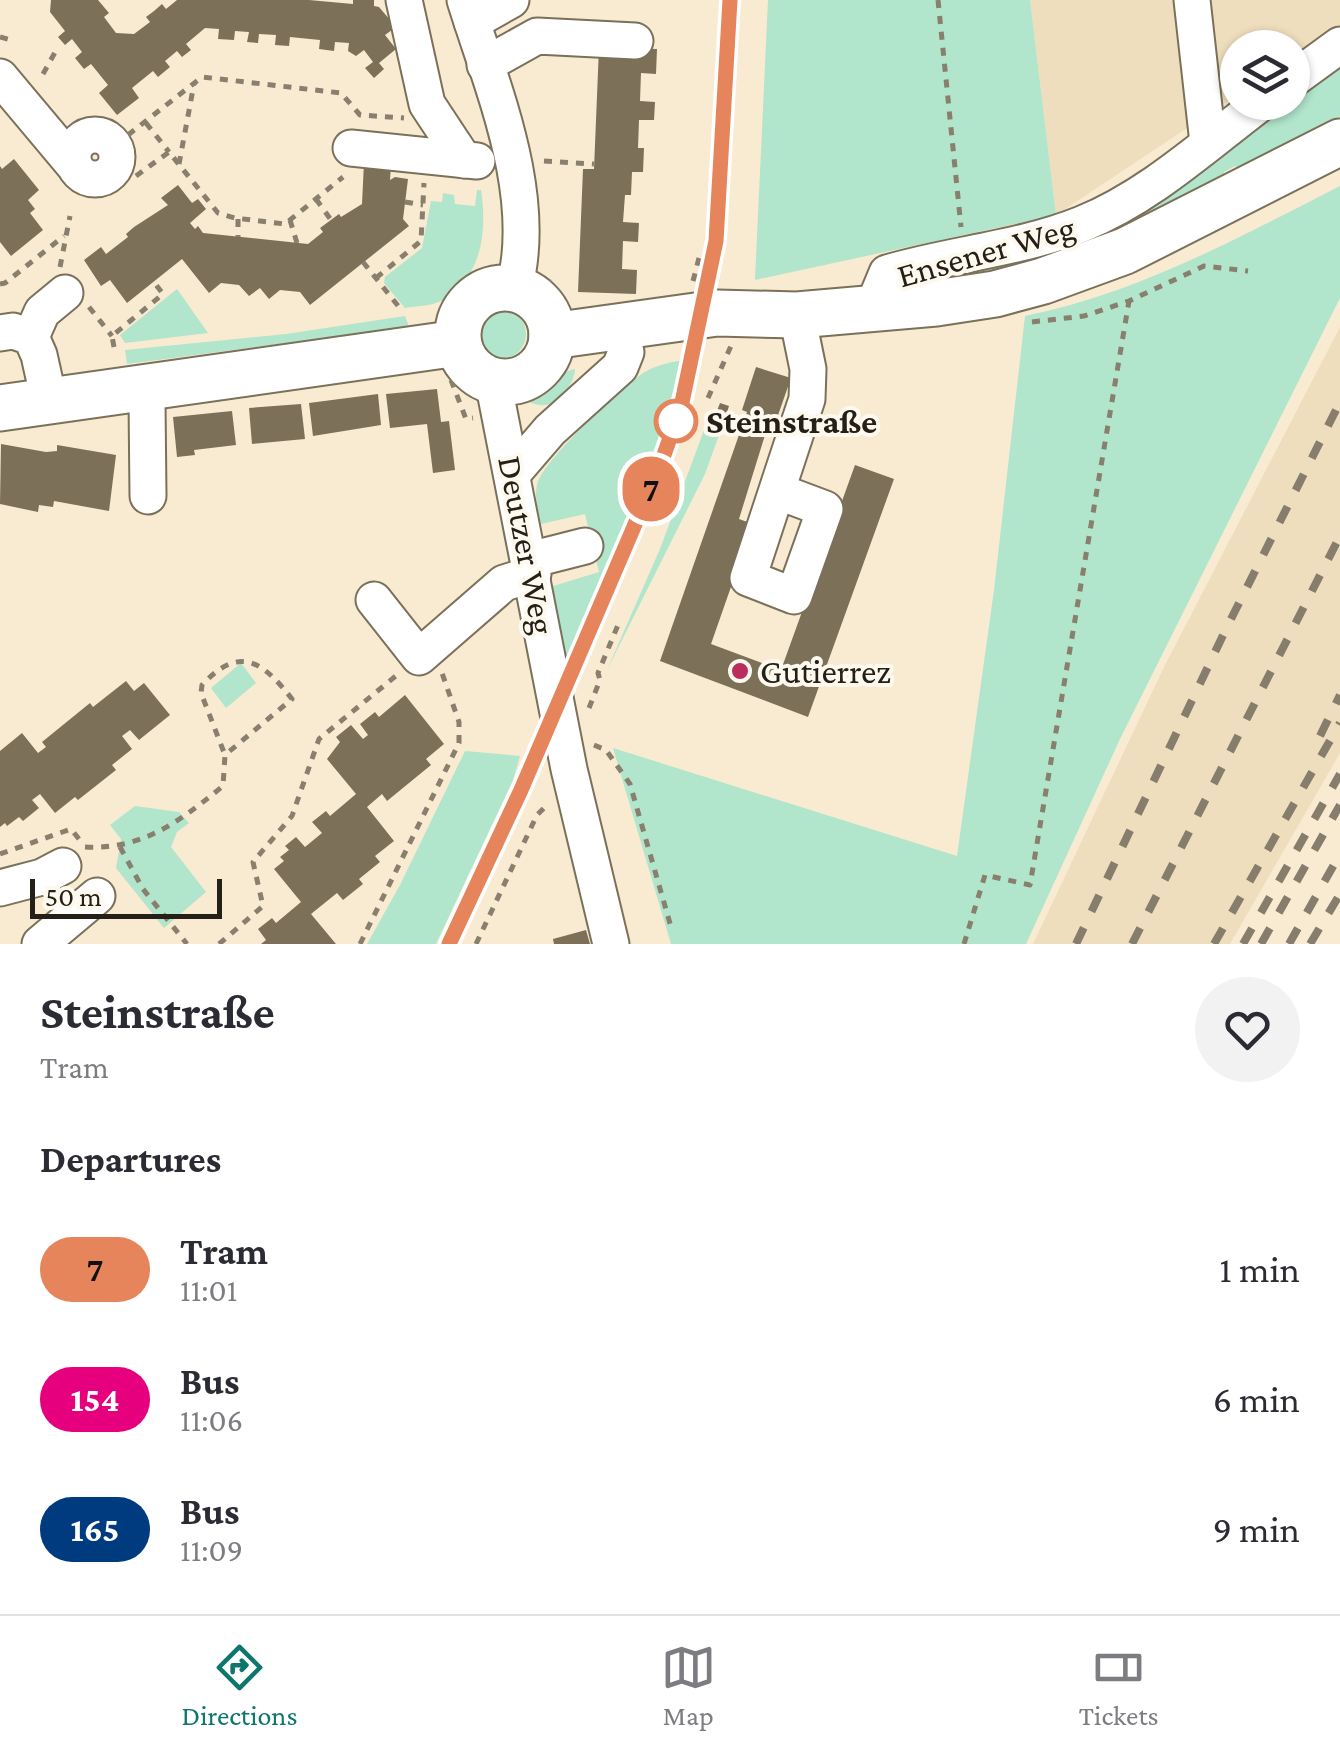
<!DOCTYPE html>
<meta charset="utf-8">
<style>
:root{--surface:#fff;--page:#f2f2f3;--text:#2b2b33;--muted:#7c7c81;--line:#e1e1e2;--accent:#0f766e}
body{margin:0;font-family:"Crimson Pro",serif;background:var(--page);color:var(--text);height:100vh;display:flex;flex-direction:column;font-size:38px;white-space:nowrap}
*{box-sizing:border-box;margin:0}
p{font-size:32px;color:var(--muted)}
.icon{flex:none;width:55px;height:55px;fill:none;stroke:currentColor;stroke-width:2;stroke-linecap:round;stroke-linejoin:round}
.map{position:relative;height:944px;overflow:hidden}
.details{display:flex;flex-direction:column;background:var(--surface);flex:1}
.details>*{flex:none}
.badge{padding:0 20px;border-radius:32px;font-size:35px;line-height:65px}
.tools{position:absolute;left:1220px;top:30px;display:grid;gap:20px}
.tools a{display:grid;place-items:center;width:90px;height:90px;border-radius:50%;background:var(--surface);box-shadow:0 2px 8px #0004;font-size:50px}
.scale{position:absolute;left:30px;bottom:25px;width:192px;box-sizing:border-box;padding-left:10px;border:5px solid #252017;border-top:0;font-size:28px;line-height:35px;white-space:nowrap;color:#252017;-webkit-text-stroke:8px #fef9ef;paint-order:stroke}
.map>.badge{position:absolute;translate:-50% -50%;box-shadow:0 0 0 5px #fff}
h2{padding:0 40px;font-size:38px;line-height:90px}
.round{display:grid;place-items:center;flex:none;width:105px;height:105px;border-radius:52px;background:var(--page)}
.head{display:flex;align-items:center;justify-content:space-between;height:170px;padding:0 40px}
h1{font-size:48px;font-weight:700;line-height:75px}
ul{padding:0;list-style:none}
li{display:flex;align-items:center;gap:30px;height:130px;padding:0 40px}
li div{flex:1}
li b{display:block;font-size:38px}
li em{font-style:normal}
li .badge{min-width:110px;font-weight:700;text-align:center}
.tab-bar{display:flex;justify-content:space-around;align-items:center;height:140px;border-top:2px solid var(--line);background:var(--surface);font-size:28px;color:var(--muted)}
.tab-bar a{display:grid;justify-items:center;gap:5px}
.tab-bar .selected{color:var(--accent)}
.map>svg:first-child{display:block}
.built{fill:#eedebd}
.green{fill:#b1e5cc}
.building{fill:#7c7059}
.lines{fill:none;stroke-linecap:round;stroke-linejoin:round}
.minor-casing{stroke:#7b7059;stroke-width:39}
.major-casing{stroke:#7b7059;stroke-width:49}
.path{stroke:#887f6e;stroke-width:5;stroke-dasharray:8 8;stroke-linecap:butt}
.minor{stroke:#fff;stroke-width:35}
.major{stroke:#fff;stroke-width:45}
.tram{stroke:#867d6c;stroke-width:2.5}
.rail{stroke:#867d6c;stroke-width:8;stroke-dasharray:18 18;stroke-linecap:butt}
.line-casing{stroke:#fff;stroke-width:22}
.line{stroke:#e6855c;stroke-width:15}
.stop-dot{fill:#fff;stroke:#e6855c;stroke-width:5}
.poi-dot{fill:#bb2d5f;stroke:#fef9ef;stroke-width:4}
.labels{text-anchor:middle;stroke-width:8;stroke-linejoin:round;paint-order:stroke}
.street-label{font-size:35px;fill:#252017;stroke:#fef9ef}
.stop-label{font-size:35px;font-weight:bold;fill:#252017;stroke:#fef9ef;text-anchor:start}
.poi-label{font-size:35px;fill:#252017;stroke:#fef9ef;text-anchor:start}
</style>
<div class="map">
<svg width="1340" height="944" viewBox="0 0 1340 944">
<rect width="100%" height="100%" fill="#f8ebd1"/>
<g class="built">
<polygon points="1030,0 1340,0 1340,27 1293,58 1292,48 1238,48 1237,95 1056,215"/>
<polygon points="1340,327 1340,753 1230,944 1033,944 1164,667"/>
</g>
<g class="green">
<polygon points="768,0 1030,0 1056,215 755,280"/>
<polygon points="1340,53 1340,116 1239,170 1235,166 1224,172 1225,177 1078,249 1007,268 965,274 960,264 1026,251 1268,103 1292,102 1293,84"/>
<path d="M1340,186v112l-220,441 -94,205h-355l-58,-196 344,108 37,-266 31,-274c113,-23 213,-78 315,-130z"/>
<path d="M477,190h4c6,40 2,84 -36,109 -11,7 -28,7 -40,9l-21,-25 1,-6 37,-29 9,-47 11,1 1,-9 11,2 1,9 20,2z"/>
<polygon points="177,289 208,333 125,343 120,335"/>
<circle cx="501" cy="334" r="25"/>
<polygon points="405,316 409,327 127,364 125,350 286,334"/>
<path d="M683,360l-30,95 -87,211 -3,-27 -13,-52 49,-15 -14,-58 -44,10c-3,-13 -7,-27 -4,-39 4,-23 81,-93 102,-109 13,-10 28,-13 44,-16z"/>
<path d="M575,369c0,13 -15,35 -30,36 -8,1 -18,-4 -25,-6l17,-20z"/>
<polygon points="710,414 715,415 713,422 723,424 705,474 607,670 660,549"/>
<polygon points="241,663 256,683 226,708 211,688"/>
<polygon points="465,751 520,756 513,780 436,944 367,944 400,885"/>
<polygon points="135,806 179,812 189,823 177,832 171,847 206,892 164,928 116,868 121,839 110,825"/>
</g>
<g class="building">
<polygon points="51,0 98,0 109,13 104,17 116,33 134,34 150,22 146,17 154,11 162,4 166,9 177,0 309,0 353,4 353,0 374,0 374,6 379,7 396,27 385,35 396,49 379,63 384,69 374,78 365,68 373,62 364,50 356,56 348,51 349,43 335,42 334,51 319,49 320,40 290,37 289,46 275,45 276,35 259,34 258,43 247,42 249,32 235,31 234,40 218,39 219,29 205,28 186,44 191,50 182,57 177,51 165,61 170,67 158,77 153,71 132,88 139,98 117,115 99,93 108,85 91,64 84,69 75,58 82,52 72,39 65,45 58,37 65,31 50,12"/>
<polygon points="599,47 657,49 656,74 641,73 640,101 655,102 654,120 639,120 638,148 644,148 643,172 632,172 631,195 625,195 623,222 639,223 638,242 623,241 622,269 637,270 636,294 578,292 583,169 594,169"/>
<polygon points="14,159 39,190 28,200 35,209 30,213 43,230 11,256 0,242 0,166 2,169"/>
<polygon points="364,162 391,165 390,180 395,177 408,179 403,219 409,226 310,305 300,292 280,290 269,299 260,288 249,296 239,285 221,283 209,293 182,259 127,303 110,280 101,286 84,260 101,247 106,254 128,237 126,234 134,227 168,205 161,198 178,185 192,203 198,199 206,209 190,223 195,229 198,226 203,233 308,244 323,232 320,228 339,214 341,217 362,204"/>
<polygon points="756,367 791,378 776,421 770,419 739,519 753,524 711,644 781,670 855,465 894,479 808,717 660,661 747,412 742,410"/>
<polygon points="437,389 441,422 449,421 455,470 433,473 427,424 390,428 386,394"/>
<polygon points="378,394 381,425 313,436 309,403"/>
<polygon points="720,403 729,406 723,424 713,421"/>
<polygon points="301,404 305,439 252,444 249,408"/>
<polygon points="232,411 236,445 194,450 195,455 177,457 173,417"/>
<polygon points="1,444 46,452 57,451 57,445 116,455 109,511 54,501 53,507 39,505 38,512 0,504"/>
<polygon points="126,681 134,691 144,683 170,715 139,740 130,730 122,736 132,749 112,765 116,770 78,800 75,797 55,813 40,794 32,800 39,808 23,821 19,817 7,826 5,823 0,827 0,751 22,733 38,753 46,747 42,742 90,703 93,707"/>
<polygon points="405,695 444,744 426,759 431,765 387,801 382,794 367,807 394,841 375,856 380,862 359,879 363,884 343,900 337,893 311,914 336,944 261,944 266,940 258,929 272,918 276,923 301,902 274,869 284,861 280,857 289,850 285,846 296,837 305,847 322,833 312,822 326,811 330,816 356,794 327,759 340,742 336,737 351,725 363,739 368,735 360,724 375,712 379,717"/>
<polygon points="586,930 590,944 554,944 553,939"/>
</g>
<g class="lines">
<g class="minor-casing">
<g id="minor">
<polyline points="404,0 427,104 464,160"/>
<path d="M465,0c28,90 74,195 49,289"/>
<polyline points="1192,0 1208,143"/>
<polyline points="472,22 511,0"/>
<polyline points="485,65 537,36 635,41"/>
<polyline points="0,77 73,164"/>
<polyline points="1292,80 1340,45"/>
<circle cx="95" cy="157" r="22"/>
<polyline points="351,148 477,161"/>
<path d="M872,309l15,-36c64,-19 133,-24 195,-49 67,-27 123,-79 180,-122"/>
<polyline points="0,333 13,331 31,337 39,355 49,400"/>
<polyline points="31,337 42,312 65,293"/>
<polyline points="493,381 569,769 611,944"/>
<polyline points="142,387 147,401 148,496"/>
<polyline points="513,473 550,430 620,367 626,352"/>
<polyline points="777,491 825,509 794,596 748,578 807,399 808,369 797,315"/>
<polyline points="530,560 585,546"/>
<polyline points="374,600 419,657 504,583 533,574"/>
<polyline points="0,888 42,877 63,866"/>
<polyline points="40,944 97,896"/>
</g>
</g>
<g class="major-casing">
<g id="major">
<circle cx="505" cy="335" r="47"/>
<polyline points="552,336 717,313 797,315 936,303 995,294 1043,281 1125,251 1340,142"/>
<polyline points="0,408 458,343"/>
</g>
</g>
<g class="path">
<polyline points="938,0 961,227"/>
<polyline points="0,37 15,41"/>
<polyline points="43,74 58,47"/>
<polyline points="146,123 169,152"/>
<polyline points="128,135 202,77 341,93 360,115 404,118"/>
<polyline points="544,161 594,164"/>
<polyline points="179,164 194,84"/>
<polyline points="136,176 169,152 218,213 235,218 285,224 343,177"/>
<polyline points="316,199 331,220"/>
<polyline points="405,202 423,205"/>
<polyline points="238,219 238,237"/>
<polyline points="290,220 297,243"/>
<polyline points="363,262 403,312"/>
<polyline points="60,267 70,216"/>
<polyline points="376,278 421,241 424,183"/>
<polyline points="548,280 556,302"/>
<polyline points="693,281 699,258"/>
<polyline points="0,284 5,283 64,236"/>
<polyline points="89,307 112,336"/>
<polyline points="1032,322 1084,316 1129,301 1204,266 1248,271"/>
<polyline points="114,347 112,336 163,294 153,281"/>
<polyline points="451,380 466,419 473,418"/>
<polyline points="708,398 731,346"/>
<polyline points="589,708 600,680 598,673 618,625"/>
<polyline points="594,745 606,750 630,784 671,927"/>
<path d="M85,847c58,3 95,-26 138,-61l2,-31 67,-56c-29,-37 -52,-55 -90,-14l-1,8 24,62"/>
<polyline points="120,847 143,889 187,944"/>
<polyline points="0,854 71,829 79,839"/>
<polyline points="219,944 263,906 253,862 292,816 319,739 397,675"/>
<polyline points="360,944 459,743 459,722 442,673"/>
<polyline points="476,944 537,815 548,804"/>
<polyline points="964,944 985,875 1030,885 1129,301"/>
</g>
<use href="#minor" class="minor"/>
<use href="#major" class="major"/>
<polyline class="tram" points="449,944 521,790 661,465 681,407 716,241 730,0"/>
<g class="rail">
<polyline points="1320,736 1340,695"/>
<polyline points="1076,944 1225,631 1340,402"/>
<polyline points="1132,944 1340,536"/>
<polyline points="1214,944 1340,723"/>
<polyline points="1243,944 1340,774"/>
<polyline points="1261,944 1340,805"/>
<polyline points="1289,944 1340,854"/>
<polyline points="1310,944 1340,894"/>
</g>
</g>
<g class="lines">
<g class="line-casing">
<polyline id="line" points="449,944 521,790 660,466 681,407 716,241 730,0"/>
</g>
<use href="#line" class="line"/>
</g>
<circle class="stop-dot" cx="676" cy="421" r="20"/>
<circle class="poi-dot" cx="740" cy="671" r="10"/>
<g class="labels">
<g class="street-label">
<text transform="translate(986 251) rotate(-16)" y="12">Ensener Weg</text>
<text transform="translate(527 545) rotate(79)" y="12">Deutzer Weg</text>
</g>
<g class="stop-label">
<text x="706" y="433">Steinstraße</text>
</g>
<g class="poi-label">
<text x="760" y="683">Gutierrez</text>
</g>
</g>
</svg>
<div class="tools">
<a><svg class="icon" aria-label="layers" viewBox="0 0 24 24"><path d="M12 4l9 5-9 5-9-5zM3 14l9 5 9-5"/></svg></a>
</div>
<div class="scale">50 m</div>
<b class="badge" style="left:651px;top:489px;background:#e6855c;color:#111">7</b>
</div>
<section class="details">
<div class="head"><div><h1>Steinstraße</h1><p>Tram</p></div><a class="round"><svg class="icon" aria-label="heart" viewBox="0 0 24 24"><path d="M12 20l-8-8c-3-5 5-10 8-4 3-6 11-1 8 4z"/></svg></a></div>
<h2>Departures</h2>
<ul>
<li><span class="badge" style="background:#e6855c;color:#111">7</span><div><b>Tram</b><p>11:01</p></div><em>1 min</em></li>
<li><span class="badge" style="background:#e6007e;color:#fff">154</span><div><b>Bus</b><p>11:06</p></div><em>6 min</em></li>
<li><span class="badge" style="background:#003b80;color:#fff">165</span><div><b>Bus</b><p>11:09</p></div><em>9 min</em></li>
</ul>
</section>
<nav class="tab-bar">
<a class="selected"><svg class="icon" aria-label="directions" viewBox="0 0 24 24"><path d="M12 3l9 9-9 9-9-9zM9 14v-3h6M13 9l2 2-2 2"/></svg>Directions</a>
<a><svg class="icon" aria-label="map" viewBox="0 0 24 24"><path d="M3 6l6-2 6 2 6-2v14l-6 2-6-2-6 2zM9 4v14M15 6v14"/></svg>Map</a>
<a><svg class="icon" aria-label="tickets" viewBox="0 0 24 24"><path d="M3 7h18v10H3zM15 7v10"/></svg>Tickets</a>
</nav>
